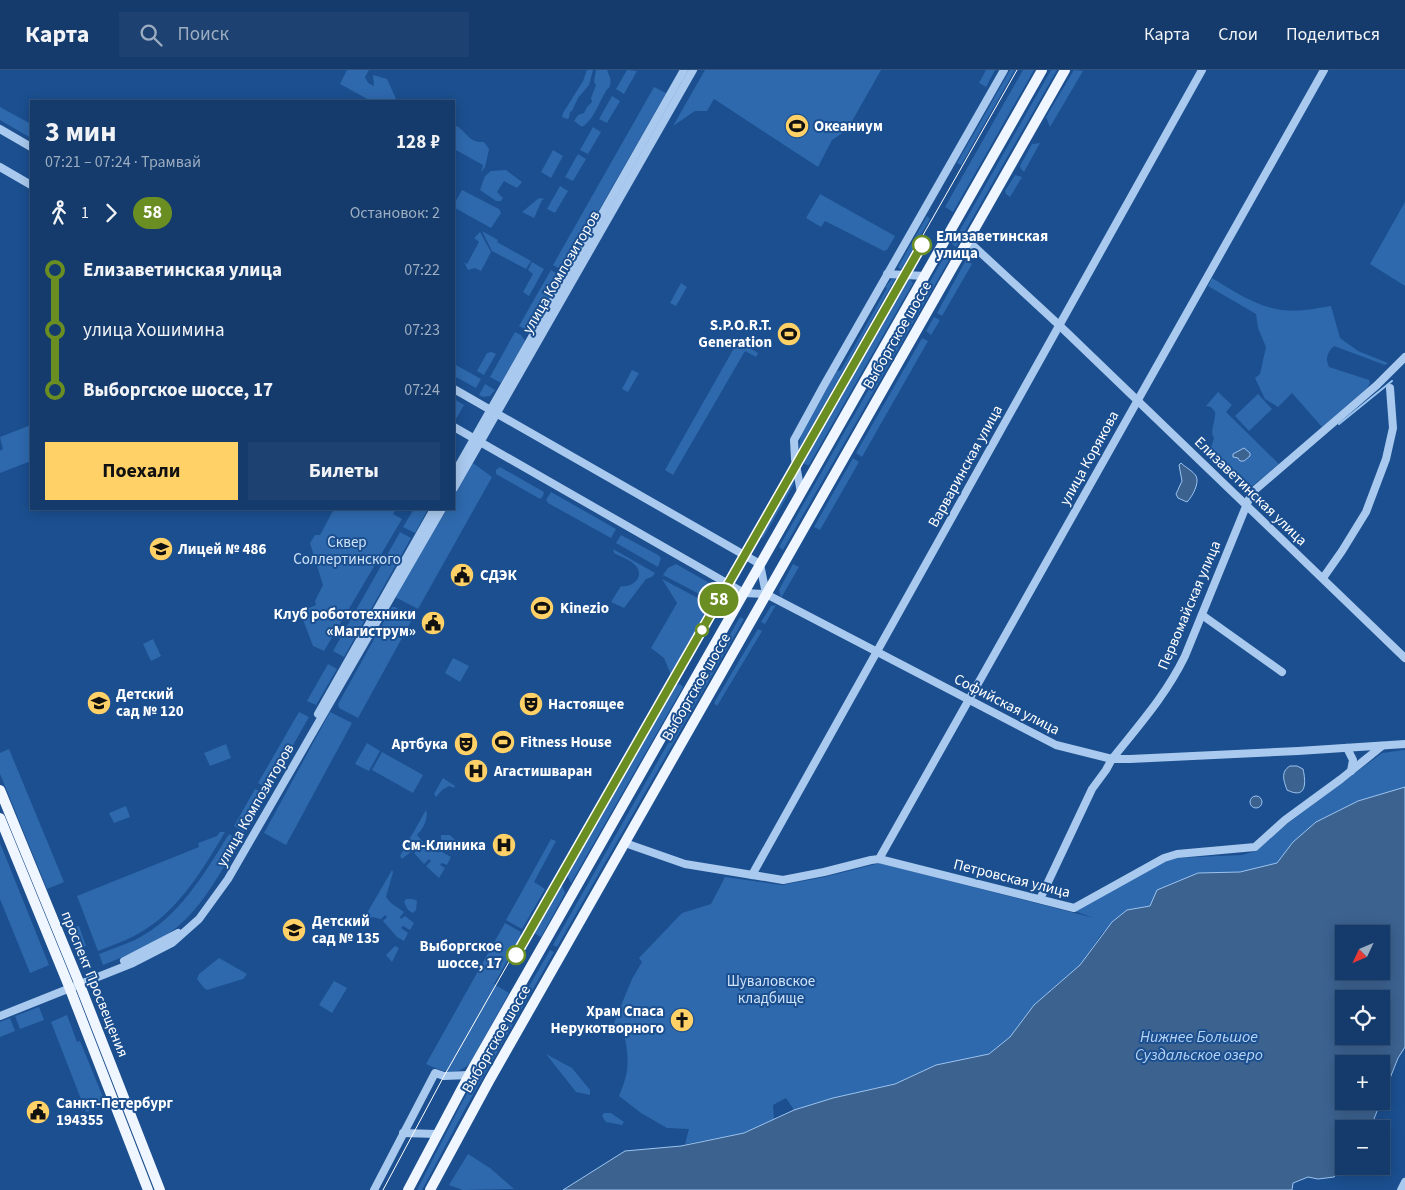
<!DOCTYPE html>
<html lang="ru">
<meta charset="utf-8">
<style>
:root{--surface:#143b6b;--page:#1d4271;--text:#f1f3f6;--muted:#9dadc1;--line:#33557e;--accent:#ffd166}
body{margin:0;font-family:"Source Sans 3",sans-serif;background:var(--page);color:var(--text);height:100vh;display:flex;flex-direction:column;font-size:19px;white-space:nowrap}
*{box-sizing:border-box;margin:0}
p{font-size:16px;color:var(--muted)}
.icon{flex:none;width:28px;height:28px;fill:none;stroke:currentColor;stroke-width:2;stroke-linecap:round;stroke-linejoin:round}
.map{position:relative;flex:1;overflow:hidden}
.panel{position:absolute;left:30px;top:30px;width:425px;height:410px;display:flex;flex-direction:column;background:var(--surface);border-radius:0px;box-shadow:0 2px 12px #0003,0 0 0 1px var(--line)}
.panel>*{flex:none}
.badge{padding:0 10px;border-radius:16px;font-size:18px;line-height:32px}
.needle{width:32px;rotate:226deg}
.controls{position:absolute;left:1335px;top:855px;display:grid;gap:10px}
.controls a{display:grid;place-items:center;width:55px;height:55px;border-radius:0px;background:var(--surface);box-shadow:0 2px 12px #0003,0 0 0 1px var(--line);font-size:25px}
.map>.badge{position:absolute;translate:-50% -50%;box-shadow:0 0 0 2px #fff}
.legs{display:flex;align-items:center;gap:8px;height:55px;padding:0 15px;font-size:16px}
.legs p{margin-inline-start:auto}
.head{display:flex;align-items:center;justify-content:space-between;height:85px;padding:0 15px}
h1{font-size:28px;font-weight:700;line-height:38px}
.button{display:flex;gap:10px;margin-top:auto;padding:10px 15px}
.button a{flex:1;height:58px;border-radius:0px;background:var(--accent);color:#111;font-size:20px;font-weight:700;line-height:58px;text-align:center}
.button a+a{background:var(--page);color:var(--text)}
ul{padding:0 15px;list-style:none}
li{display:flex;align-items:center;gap:18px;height:60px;font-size:19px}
li i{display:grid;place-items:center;width:8px;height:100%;margin:0 6px;background:currentColor}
li i::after{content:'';width:12px;height:12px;margin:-6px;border:4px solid;border-radius:50%;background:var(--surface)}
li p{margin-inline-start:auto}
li:first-child i{background:linear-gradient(#0000 50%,currentColor 0)}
li:last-child i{background:linear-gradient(currentColor 50%,#0000 0)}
header{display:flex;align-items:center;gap:30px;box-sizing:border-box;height:70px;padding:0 25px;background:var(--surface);border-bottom:1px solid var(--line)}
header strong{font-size:24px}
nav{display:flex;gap:28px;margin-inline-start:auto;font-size:18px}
.search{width:350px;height:45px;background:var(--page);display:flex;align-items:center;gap:12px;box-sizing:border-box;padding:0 18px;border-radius:0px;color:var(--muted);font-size:19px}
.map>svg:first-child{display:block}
.green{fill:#2e69ad}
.water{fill:#3c6290;stroke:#9cc4f0;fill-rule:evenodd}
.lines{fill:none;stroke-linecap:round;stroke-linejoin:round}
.stream{stroke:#9cc4f0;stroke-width:2}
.minor{stroke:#a9c9ee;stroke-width:8}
.major{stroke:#f0f6ff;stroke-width:10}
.tram{stroke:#fff;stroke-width:1}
.line-1-casing{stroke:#fff;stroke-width:11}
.line-1{stroke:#6b8e23;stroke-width:8}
.stop-1-dot{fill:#fff;stroke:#6b8e23;stroke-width:2.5}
.labels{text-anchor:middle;stroke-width:4;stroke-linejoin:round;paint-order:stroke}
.poi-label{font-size:15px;font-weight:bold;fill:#fff;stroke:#1b4f8f;text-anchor:start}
.stop-label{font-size:15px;font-weight:bold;fill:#fff;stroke:#1b4f8f;text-anchor:start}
.street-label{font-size:15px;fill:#fff;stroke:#1b4f8f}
.park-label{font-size:15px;fill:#cfe3fa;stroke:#1b4f8f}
.water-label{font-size:16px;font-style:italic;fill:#b5d3f5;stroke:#1b4f8f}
</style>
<header>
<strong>Карта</strong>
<div class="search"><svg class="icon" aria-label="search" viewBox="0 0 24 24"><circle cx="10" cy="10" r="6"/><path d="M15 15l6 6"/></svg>Поиск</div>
<nav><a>Карта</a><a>Слои</a><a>Поделиться</a></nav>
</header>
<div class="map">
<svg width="1405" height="1120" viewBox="0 0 1405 1120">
<rect width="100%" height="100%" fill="#1b4f8f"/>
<g class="green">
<polygon points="347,0 369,0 365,7 368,13 374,16 373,5 387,9 397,31 371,31 340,14"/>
<polygon points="587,0 593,0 589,15 578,28 572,41 570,42 569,48 567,49 562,47 563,43 583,11"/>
<path d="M596,0h11c2,5 5,10 3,15 -1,5 -2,2 -4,6 -7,11 -12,29 -24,36l-8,-6 4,-6 6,-2 3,-6 5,-5 -1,-4 5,-13 -2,-3z"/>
<polygon points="627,0 637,1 624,24 616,19"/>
<polygon points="705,0 881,0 847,60 832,70 818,97 714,29 707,41 695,41 673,56"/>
<polygon points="986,0 995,0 986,17 979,13"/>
<polygon points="1010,0 1015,0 961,95 957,93"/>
<polygon points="1023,0 1034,0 953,142 945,137"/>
<polygon points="1051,0 1057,0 956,177 952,174"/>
<polygon points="1074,0 1083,1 1050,57 1046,47"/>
<polygon points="654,17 666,23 564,201 553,195"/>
<polygon points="612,26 620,31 607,53 599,49"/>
<polygon points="0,37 31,54 31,68 0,50"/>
<path d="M454,55c13,5 13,18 30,17l5,7 -4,18 -4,5 2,-7 -29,-16z"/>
<polygon points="593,57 601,62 588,84 580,80"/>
<polygon points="1040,73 1024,102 1021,99 1020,96 1032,74"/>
<polygon points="553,80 563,86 551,108 541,102"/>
<polygon points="578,84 586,89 573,111 565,107"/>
<polygon points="506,100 522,112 517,118 504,111 497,122 503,128 501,131 496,131 480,120 485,106 491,101"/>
<polygon points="1015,105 1022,107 1010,127 1006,124 1005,121"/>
<polygon points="560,116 568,121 555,143 547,139"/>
<polygon points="462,120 499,139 501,143 491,158 455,138 454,134"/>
<polygon points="820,124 895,166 887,180 884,181 825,151 821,157 806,148"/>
<polygon points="539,128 545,129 542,130 534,148 522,142"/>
<polygon points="1405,132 1405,216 1370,194"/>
<polygon points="927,146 930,149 901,200 898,197"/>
<polygon points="482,161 498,170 497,172 531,191 526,199 492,181"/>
<polygon points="480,162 491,182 481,201 475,198 468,200 464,192 467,194 479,172 474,168"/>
<polygon points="948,180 953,183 783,480 779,477"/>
<polygon points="966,190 972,194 942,246 937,243"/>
<polygon points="532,192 544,199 529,226 523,222 533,204 528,200"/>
<polygon points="551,200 561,206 530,262 519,256"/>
<path d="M1212,208c20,12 40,26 64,31 18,4 37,0 55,-3l9,32 18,13 30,12 -3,2 -51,-19c-7,7 -9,12 -5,21l40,13 1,3 -3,5 -45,39 -30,-34 -14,14 -13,-8 -10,-21 5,-4 6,-27 -8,-19 -2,-14 -48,-28z"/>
<polygon points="892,209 895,209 799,379 801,364 837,301 841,300 887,218 885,217"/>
<path d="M904,209h6l3,4 -104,182c-4,0 -6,-2 -7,-6z"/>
<polygon points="681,213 687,217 676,236 670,233"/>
<polygon points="934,247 940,250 931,265 926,261"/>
<polygon points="515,262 521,265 525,271 501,313 490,307"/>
<polygon points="922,268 928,271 862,387 856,383"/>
<polygon points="738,271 758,283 756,287 745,281 673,405 665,400"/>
<polygon points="492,282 496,284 484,305 477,301 487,283"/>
<polygon points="454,294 481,309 476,318 454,306"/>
<polygon points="632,300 639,303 628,322 622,319"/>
<polygon points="485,314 495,320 490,326 483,327 479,325"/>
<path d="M1218,322l14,13 -6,7 53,52 -33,27 -33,-32 2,-3 -4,-8 3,-10c-5,-7 2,-16 1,-26l-4,-5 -5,-1z"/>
<polygon points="1258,324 1272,339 1249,361 1235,346"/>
<polygon points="454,329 464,335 456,349 454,348"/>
<polygon points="31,355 31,391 0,403 0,381 3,379 0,367"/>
<polygon points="853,388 859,392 820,460 814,457"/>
<polygon points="473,393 492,407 418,539 395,527 447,439 454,439 454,426"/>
<polygon points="500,397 544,422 543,426 540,429 496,404 496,400"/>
<polygon points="795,401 795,407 793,416 763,468 759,466"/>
<polygon points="551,422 616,459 611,468 548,433 546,430"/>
<polygon points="334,439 396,439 393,444 402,449 324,581 313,576 300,542 316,535 315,531 323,515 310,473 315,465 320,465"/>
<polygon points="414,439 428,439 415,463 403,457"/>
<polygon points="400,462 411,468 344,587 333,581"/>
<polygon points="621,465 658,485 661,488 658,497 616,473"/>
<path d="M613,479l42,24 -3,4 -6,2 -22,29 -13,-6 10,-16c11,2 24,-9 15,-20 -5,-6 -15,-9 -22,-13z"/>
<polygon points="676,494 713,515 705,527 663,505 668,498"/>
<polygon points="793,494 799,497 781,528 779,520"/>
<polygon points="662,509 711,535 671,605 664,588 651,578 677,533"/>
<polygon points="776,535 765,554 761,552 771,536"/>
<polygon points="392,537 395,537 413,548 358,648 339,638 338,634"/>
<polygon points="740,547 744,549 557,877 553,875"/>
<polygon points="758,559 762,561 717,636 714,633"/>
<polygon points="153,569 161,586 151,591 143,574"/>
<polygon points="453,588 469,596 460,612 445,603"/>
<polygon points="328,594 337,599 316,635 307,631"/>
<polygon points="680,614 683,617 571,813 566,803 672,616"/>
<polygon points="299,642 309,647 268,719 258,713"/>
<polygon points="330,642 352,653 286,775 264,763"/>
<polygon points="367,673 380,681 369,701 355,694"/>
<polygon points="226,674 231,688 210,696 204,683"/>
<polygon points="9,679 64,812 47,819 0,704 0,683"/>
<path d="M1405,680v37l-47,14 -65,41 -16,21 -37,9 -42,1 -48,33 -23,4 -25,23 -22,32 -46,40 -24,32 -21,17 -53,11 -41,19 -62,14 -39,12 -8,-12 -13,7 1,15 -30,13 -59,11 4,-15 -22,-1 -26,-15 -22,-17c11,-26 10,-36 5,-63l-13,-3 21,-51 10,-17 -3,-4 43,-45 29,-9 14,-27 57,8 43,-8 55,-14 214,55 -20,-7 89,-49 12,-4 67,-3 14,-4 31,-27 95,-71z"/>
<polygon points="382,682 423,705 413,723 372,700"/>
<polygon points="443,708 455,716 454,718 449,716 442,720 436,727 434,724"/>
<polygon points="255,719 265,724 244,762 234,756"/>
<polygon points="126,736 130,747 114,753 109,743"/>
<path d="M426,740c3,8 -3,19 -9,25l6,7 -21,17 -2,-3z"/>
<path d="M220,762h5c-23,39 -49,83 -91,104 -12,6 -24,10 -36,15l-21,-55 122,-49 -1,-4 19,-7z"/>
<path d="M229,764l11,6c-19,31 -36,65 -64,88 -21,17 -49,27 -73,37l-4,-11c12,-5 25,-9 36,-14 44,-22 69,-66 94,-106z"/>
<polygon points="441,765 450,765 456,771 455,776 451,777 441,769"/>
<polygon points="551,769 556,771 534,812 545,819 522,859 506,850"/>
<polygon points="429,770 440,777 436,781 438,783 440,781 451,787 447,795 442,793 440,795 445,798 439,808 426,796 431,791 429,789 424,794 414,783"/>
<polygon points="0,773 49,895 30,903 0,829"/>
<polygon points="392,800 393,802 386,827 391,833 404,842 400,847 401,849 405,846 414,853 410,860 403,856 401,858 408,863 404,871 397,867 383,851 387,847 385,845 381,849 372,847 366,853 363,850"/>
<polygon points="561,813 565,823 541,867 532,862"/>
<polygon points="406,829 413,829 417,831 416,840 413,843 408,840 404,832"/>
<path d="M505,853l16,9 -1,2 2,1 -28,49 15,9 -39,70c-15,15 -28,8 -44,1z"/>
<polygon points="79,856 86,876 78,879 76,874 79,872 74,857"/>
<polygon points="395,876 399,878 392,892 386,885"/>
<polygon points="550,880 554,882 465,1039 422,1120 417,1120 460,1036"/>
<polygon points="219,888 247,904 243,909 207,920 204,918 197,909 199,904"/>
<polygon points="334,911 347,918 332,943 319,935"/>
<polygon points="39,937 44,950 20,959 15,946"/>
<polygon points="67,945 77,972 80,971 105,1032 102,1036 86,1042 51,952"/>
<polygon points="10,948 15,961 0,967 0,952"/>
<polygon points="546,984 572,998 590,1020 590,1025 576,1022"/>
<polygon points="604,1043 611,1043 624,1052 622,1055 606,1052 602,1046"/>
<polygon points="468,1084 490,1098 514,1119 463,1120 449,1115"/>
</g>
<g class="water">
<polygon points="1244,378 1250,383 1250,386 1244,391 1240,391 1238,388 1233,387 1233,384"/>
<path d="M1181,393c4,4 12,8 15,13 4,7 -4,21 -9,26l-9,-4 -2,-4 6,-13 -3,-16z"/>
<path d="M1290,696h7l6,3c3,13 4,31 -16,21 -3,-9 -7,-18 3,-24z"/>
<path d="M1405,717v260l-7,11 -17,43v-37h-37v37h37l-11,28h-26v37l-10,11 -16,2 -10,-2 -15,6 -1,7h-729l62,-39 56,-5 63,-13 50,-23 39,-12 62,-14 41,-19 53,-11 21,-17 24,-32 46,-40 32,-43 15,-12 23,-4 7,-16 41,-17 42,-1 37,-9 16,-21 23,-20 42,-21zM1344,864h37v37h-37zM1344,929h37v37h-37z"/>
<circle cx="1256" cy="732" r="6"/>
</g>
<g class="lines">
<polyline class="stream" points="1339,354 1392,311"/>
<g class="minor">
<polyline points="0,59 31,77"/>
<polyline points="0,97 31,115"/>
<polyline points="968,171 1059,255 1405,588"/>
<polyline points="887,204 925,206"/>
<polyline points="454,319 760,494 766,524"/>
<polyline points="454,357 744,523 766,524 1056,675 1112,689 1130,689 1298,681 1405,674"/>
<polyline points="454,404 684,0"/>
<polyline points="454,418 693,0"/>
<polyline points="801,423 795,389 794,370 823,317 1004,0"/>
<polyline points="1323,508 1342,481 1366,442 1386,389 1393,358 1390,318"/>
<polyline points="1202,545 1282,602"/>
<polyline points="318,644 434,439"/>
<polyline points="1347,678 1353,690 1351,701"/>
<polyline points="625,773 685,794 783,810 824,802 871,790 879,789 1074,838 1164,788 1177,784 1255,777 1285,750 1341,709 1382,676"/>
<polyline points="879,789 1324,0"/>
<polyline points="752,805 1202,0"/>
<path d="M1040,829l52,-110 14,-19 6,-11c27,-34 54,-64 73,-103l64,-157 7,-10 121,-104 28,-28"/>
<polyline points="124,891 178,863"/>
<polyline points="0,946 133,893 172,873 199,849 228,809 442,439"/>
<polyline points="403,1063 437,1064"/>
<polyline points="374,1120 435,1003 444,1006 469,1005"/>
<polyline points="1401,1120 1405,1112"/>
</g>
<g class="major">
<polyline points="0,720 78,910 160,1120"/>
<polyline points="0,748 68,914 148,1120"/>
<polyline points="408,1120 469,1005 1042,0"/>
<polyline points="430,1120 489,1011 1065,0"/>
</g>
<polyline class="tram" points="383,1120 444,1006 1017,0"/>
</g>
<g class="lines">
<g class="line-1-casing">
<polyline id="line-1" points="516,885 922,175"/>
</g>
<use href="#line-1" class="line-1"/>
</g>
<defs>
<g id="stadium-disc" transform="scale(1.25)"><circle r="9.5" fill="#ffd166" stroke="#1b4f8f"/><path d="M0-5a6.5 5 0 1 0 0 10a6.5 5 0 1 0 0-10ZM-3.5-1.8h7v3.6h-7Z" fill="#111"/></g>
<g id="school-disc" transform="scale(1.25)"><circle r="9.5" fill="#ffd166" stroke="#1b4f8f"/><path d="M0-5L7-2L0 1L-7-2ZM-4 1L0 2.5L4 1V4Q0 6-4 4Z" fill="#111"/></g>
<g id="civic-disc" transform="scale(1.25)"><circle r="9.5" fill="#ffd166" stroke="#1b4f8f"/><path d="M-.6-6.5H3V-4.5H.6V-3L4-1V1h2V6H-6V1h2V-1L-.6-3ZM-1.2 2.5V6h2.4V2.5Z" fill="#111"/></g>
<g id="theatre-disc" transform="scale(1.25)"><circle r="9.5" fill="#ffd166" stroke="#1b4f8f"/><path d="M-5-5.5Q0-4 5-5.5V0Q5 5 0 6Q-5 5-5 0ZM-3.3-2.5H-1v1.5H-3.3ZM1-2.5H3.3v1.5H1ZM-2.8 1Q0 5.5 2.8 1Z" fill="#111"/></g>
<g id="hospital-disc" transform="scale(1.25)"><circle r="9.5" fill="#ffd166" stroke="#1b4f8f"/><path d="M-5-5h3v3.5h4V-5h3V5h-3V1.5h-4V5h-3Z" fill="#111"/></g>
<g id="church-disc" transform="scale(1.25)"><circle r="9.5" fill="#ffd166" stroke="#1b4f8f"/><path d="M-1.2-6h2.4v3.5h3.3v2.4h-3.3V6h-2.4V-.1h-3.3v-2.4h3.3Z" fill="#111"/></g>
</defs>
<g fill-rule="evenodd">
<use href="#stadium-disc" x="797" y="56"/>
<use href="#stadium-disc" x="789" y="264"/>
<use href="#school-disc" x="161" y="479"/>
<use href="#civic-disc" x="462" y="505"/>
<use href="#stadium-disc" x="542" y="538"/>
<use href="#civic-disc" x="433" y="553"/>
<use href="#school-disc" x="99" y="633"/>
<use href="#theatre-disc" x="531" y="634"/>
<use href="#stadium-disc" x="503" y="672"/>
<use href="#theatre-disc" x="466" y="674"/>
<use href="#hospital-disc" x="476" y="701"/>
<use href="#hospital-disc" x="504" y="775"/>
<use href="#school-disc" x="294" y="860"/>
<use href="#church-disc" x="682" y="950"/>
<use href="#civic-disc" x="38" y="1042"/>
</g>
<g class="stop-1-dot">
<circle cx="922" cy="175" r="9"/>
<circle cx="702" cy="560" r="6"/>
<circle cx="516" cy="885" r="9"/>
</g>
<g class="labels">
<g class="poi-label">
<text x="814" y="61">Океаниум</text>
<text x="772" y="260" text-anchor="end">S.P.O.R.T.<tspan x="772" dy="17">Generation</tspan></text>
<text x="178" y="484">Лицей № 486</text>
<text x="480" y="510">СДЭК</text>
<text x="560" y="543">Kinezio</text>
<text x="416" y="549" text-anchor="end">Клуб робототехники<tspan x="416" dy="17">«Магиструм»</tspan></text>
<text x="116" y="629">Детский<tspan x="116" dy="17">сад № 120</tspan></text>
<text x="548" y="639">Настоящее</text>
<text x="520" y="677">Fitness House</text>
<text x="448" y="679" text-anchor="end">Артбука</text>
<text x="494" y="706">Агастишваран</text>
<text x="486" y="780" text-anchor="end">См-Клиника</text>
<text x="312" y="856">Детский<tspan x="312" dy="17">сад № 135</tspan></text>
<text x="664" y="946" text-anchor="end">Храм Спаса<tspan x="664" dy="17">Нерукотворного</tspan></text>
<text x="56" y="1038">Санкт-Петербург<tspan x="56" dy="17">194355</tspan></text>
</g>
<g class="stop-label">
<text x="936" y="171">Елизаветинская<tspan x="936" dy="17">улица</tspan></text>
<text x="502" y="881" text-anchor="end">Выборгское<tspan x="502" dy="17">шоссе, 17</tspan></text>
</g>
<g class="street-label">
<text transform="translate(561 202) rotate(-60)" y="5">улица Композиторов</text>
<text transform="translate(897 265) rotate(-60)" y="5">Выборгское шоссе</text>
<text transform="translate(1089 388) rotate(-61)" y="5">улица Корякова</text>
<text transform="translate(965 396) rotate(-61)" y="5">Варваринская улица</text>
<text transform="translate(1251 421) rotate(44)" y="5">Елизаветинская улица</text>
<text transform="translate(1189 535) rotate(-67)" y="5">Первомайская улица</text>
<text transform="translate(696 617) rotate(-60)" y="5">Выборгское шоссе</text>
<text transform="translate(1007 634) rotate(27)" y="5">Софийская улица</text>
<text transform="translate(255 735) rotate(-60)" y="5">улица Композиторов</text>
<text transform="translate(1012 808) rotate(14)" y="5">Петровская улица</text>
<text transform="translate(95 914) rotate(68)" y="5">проспект Просвещения</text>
<text transform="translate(496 969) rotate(-60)" y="5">Выборгское шоссе</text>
</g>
<g class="park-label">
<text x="347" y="477">Сквер<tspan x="347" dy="17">Соллертинского</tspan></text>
<text x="771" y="916">Шуваловское<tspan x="771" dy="17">кладбище</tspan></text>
</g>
<g class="water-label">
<text x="1199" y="972">Нижнее Большое<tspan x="1199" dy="18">Суздальское озеро</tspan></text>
</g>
</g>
</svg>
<div class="controls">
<a><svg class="needle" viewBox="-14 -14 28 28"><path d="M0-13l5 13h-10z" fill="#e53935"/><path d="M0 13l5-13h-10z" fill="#9dadc1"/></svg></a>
<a><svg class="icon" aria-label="locate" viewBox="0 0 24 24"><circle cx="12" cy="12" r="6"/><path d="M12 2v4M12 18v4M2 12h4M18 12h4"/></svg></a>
<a>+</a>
<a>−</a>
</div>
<b class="badge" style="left:719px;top:530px;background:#6b8e23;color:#fff">58</b>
<section class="panel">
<div class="head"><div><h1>3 мин</h1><p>07:21 – 07:24 · Трамвай</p></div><b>128 ₽</b></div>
<div class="legs"><svg class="icon" aria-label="walk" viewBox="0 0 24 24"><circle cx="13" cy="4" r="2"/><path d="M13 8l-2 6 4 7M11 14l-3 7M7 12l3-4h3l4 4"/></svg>1<svg class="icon" aria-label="forward" viewBox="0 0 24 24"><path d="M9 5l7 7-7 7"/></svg><b class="badge" style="background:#6b8e23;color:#fff">58</b><p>Остановок: 2</p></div>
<ul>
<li><i style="color:#6b8e23"></i><b>Елизаветинская улица</b><p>07:22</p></li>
<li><i style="color:#6b8e23"></i><span>улица Хошимина</span><p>07:23</p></li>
<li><i style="color:#6b8e23"></i><b>Выборгское шоссе, 17</b><p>07:24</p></li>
</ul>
<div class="button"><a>Поехали</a><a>Билеты</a></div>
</section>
</div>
